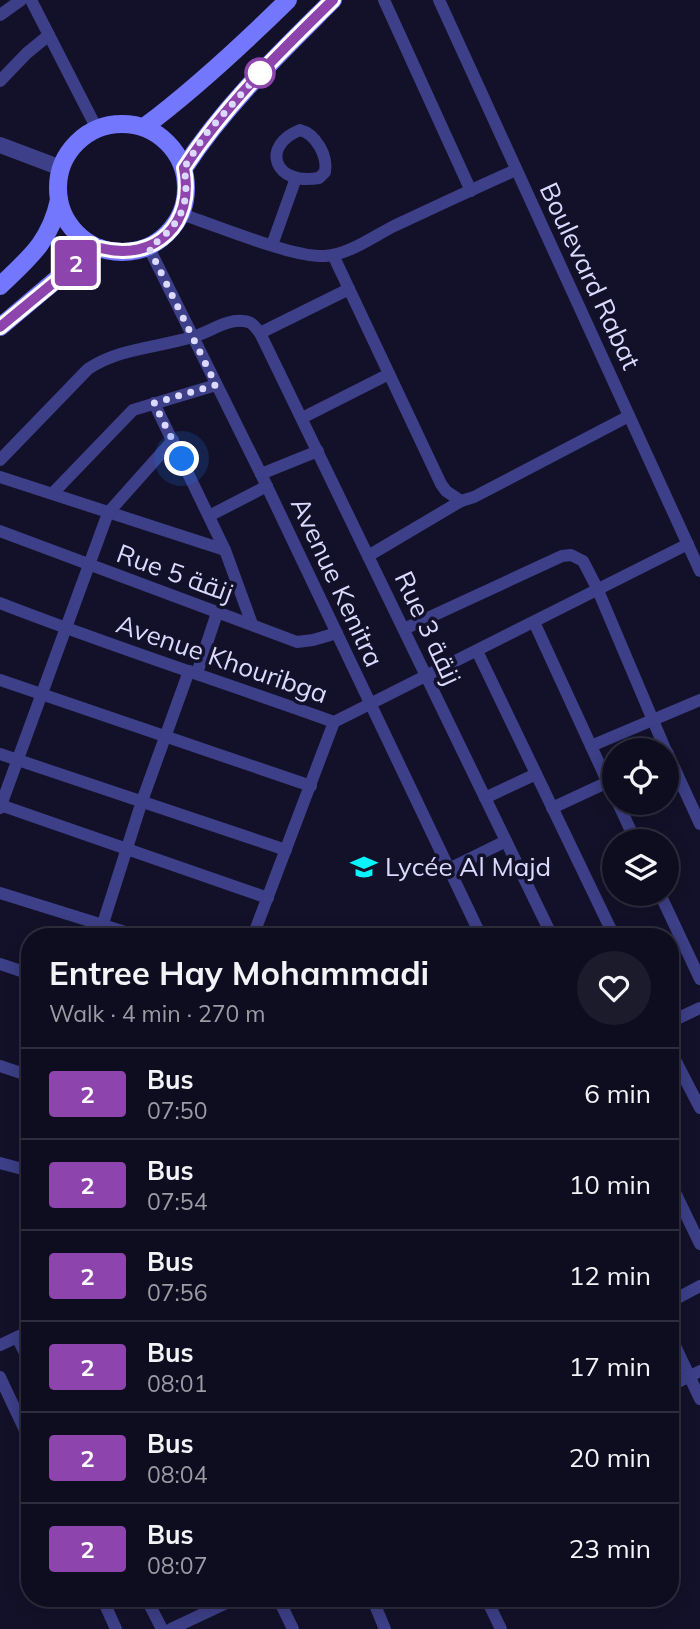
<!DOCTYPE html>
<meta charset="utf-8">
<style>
:root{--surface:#0e0d1f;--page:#1c1b2c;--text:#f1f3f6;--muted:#9b9ca4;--line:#2e2d3d}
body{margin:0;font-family:Mulish,Cairo,sans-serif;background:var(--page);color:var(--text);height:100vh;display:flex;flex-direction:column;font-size:26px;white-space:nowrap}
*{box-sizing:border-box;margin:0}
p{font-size:23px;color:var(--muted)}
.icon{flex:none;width:38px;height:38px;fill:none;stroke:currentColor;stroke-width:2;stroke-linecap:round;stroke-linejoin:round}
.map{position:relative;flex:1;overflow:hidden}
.sheet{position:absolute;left:21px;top:928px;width:658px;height:679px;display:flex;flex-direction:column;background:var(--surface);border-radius:28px;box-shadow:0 4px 18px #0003,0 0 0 2px var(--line)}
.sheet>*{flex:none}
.badge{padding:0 14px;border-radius:5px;font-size:24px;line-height:46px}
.fabs{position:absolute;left:602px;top:738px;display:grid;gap:14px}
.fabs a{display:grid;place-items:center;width:77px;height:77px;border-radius:50%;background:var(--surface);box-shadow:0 4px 18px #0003,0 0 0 2px var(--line);font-size:35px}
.you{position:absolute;width:35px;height:35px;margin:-18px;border:5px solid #fff;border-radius:50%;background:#1a73e8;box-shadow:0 0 0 10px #1a73e833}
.map>.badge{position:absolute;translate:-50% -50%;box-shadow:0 0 0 4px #fff}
.round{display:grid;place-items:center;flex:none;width:74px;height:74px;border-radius:37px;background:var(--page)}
.overview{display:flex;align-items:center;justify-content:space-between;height:119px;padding:0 28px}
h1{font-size:33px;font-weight:700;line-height:52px}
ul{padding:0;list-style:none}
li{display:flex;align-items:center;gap:21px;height:91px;padding:0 28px;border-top:2px solid var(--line)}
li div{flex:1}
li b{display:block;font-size:26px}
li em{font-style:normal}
li .badge{min-width:77px;font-weight:700;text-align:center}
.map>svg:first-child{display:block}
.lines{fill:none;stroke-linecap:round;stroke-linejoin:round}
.minor{stroke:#3d3f88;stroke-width:12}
.tertiary{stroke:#3d3f88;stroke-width:16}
.secondary{stroke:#7277fd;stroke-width:18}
.line-casing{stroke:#fff;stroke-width:16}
.line{stroke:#8e44ad;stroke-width:10}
.walk{stroke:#dbdafe;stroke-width:7;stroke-dasharray:0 12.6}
.stop-dot{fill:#fff;stroke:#8e44ad;stroke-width:3.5}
.labels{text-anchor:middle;stroke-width:7;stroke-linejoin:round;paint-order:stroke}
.street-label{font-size:26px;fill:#dbdafe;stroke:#131129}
.poi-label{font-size:26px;fill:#dbdafe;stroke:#131129;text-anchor:start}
</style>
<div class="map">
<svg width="700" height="1629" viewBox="0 0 700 1629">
<rect width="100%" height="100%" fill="#131129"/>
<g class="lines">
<g class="minor">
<polyline points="31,0 97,129"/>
<polyline points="384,0 471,191"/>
<polyline points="439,0 700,571"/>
<polyline points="0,15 21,0"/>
<polyline points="0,81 27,53 49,35"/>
<path d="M300,130c16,4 28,26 25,42l-6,6c-45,8 -59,-32 -19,-48z"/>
<path d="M181,214c34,11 112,44 144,42 23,-1 49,-20 69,-30 41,-19 81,-38 122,-56"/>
<polyline points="272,245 296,178"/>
<polyline points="149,248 261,474 481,936"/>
<polyline points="333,255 441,484 446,491 461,501 474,497 629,416"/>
<polyline points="260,333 349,289"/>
<polyline points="154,403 225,550 252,624"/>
<polyline points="302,418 389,374"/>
<path d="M0,460l88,-91c32,-21 68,-21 104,-32 17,-4 33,-18 51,-16 9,0 12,6 17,12l292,603"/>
<polyline points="261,474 318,451"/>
<polyline points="0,477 225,550"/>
<polyline points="53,493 133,410 216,385"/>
<polyline points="209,516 267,486"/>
<polyline points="0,531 297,642 313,640 337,633"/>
<polyline points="368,556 461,501"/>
<path d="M0,603c110,43 223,79 334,119l354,-178"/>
<polyline points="534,622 614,796"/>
<polyline points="404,629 562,556 571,555 583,561 597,588 666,751"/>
<polyline points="477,651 614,936"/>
<polyline points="197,673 217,613"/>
<polyline points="0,680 311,786"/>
<polyline points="591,746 700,700"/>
<polyline points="667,752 700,824"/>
<polyline points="0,754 286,850"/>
<polyline points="485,798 536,774"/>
<polyline points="618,803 636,842"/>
<polyline points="0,805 268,898"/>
<polyline points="0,808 108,513 173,440"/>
<polyline points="552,808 608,782"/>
<polyline points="449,869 506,841"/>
<polyline points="0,893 138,936"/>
<polyline points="660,894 700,979"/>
<polyline points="99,936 142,801 189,671"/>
<polyline points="253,936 334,722"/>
<polyline points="0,964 30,974"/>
<polyline points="670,1022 700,1008"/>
<polyline points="670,1050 700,1108"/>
<polyline points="0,1066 30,1076"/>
<polyline points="0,1163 30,1171"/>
<polyline points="670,1182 700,1244"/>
<polyline points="670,1302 700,1286"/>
<polyline points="670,1335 700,1399"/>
<polyline points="17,1337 30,1363"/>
<polyline points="0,1345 30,1331"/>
<polyline points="0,1377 30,1441"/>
<polyline points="670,1386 700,1371"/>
<polyline points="102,1598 116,1629"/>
<polyline points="146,1598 162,1629"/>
<polyline points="278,1598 293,1629"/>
<polyline points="372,1598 385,1629"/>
<polyline points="486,1598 501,1629"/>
<polyline points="171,1629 237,1598"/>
</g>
<polyline class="tertiary" points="0,145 61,168"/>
<g class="secondary">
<circle cx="122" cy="188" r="64"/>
<path d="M144,127c51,-38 98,-82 144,-127"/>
<path d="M184,168c41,-63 96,-115 149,-168"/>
<path d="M0,286c29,-28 50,-44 59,-86"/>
<polyline points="0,327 70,268 100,248"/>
</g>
</g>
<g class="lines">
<g class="line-casing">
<path id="line" d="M0,327l86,-71 14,-8c56,14 95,-24 84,-80 41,-63 95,-115 149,-168"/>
</g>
<use href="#line" class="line"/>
<path class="walk" d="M182,459l-28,-56 62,-18 -67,-137c30,-22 42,-42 35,-80l20,-32 56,-63"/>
</g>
<defs>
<g id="school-bare" transform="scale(2.1)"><path d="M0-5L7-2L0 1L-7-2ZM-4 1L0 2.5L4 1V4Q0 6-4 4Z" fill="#08f3fc" stroke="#131129" stroke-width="2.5" paint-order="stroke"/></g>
</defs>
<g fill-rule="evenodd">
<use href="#school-bare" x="364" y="867"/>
</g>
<circle class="stop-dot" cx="260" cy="73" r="14"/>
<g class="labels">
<g class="street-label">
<text transform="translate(590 276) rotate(65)" y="9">Boulevard Rabat</text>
<text transform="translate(175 573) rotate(20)" y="9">Rue 5 زنقة</text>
<text transform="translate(337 582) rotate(65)" y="9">Avenue Kenitra</text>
<text transform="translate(428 628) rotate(65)" y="9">Rue 3 زنقة</text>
<text transform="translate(222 659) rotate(19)" y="9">Avenue Khouribga</text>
</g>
<g class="poi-label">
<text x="385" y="876">Lycée Al Majd</text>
</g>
</g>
</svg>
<div class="fabs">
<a><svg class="icon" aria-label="locate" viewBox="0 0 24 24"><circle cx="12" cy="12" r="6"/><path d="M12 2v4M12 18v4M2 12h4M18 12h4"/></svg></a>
<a><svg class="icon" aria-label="layers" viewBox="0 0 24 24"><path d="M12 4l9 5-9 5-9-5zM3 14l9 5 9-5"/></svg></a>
</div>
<div class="you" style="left:182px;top:459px"></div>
<b class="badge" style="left:76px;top:263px;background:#8e44ad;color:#fff">2</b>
<section class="sheet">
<div class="overview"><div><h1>Entree Hay Mohammadi</h1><p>Walk · 4 min · 270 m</p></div><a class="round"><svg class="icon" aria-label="heart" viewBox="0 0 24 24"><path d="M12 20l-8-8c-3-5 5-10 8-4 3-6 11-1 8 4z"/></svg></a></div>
<ul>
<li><span class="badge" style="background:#8e44ad;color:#fff">2</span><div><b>Bus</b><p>07:50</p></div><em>6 min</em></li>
<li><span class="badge" style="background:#8e44ad;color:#fff">2</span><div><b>Bus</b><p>07:54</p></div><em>10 min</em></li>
<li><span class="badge" style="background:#8e44ad;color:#fff">2</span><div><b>Bus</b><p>07:56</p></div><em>12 min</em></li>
<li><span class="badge" style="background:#8e44ad;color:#fff">2</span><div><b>Bus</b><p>08:01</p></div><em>17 min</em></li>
<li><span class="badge" style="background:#8e44ad;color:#fff">2</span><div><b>Bus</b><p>08:04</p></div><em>20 min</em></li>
<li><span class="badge" style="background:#8e44ad;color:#fff">2</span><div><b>Bus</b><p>08:07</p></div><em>23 min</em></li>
</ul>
</section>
</div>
